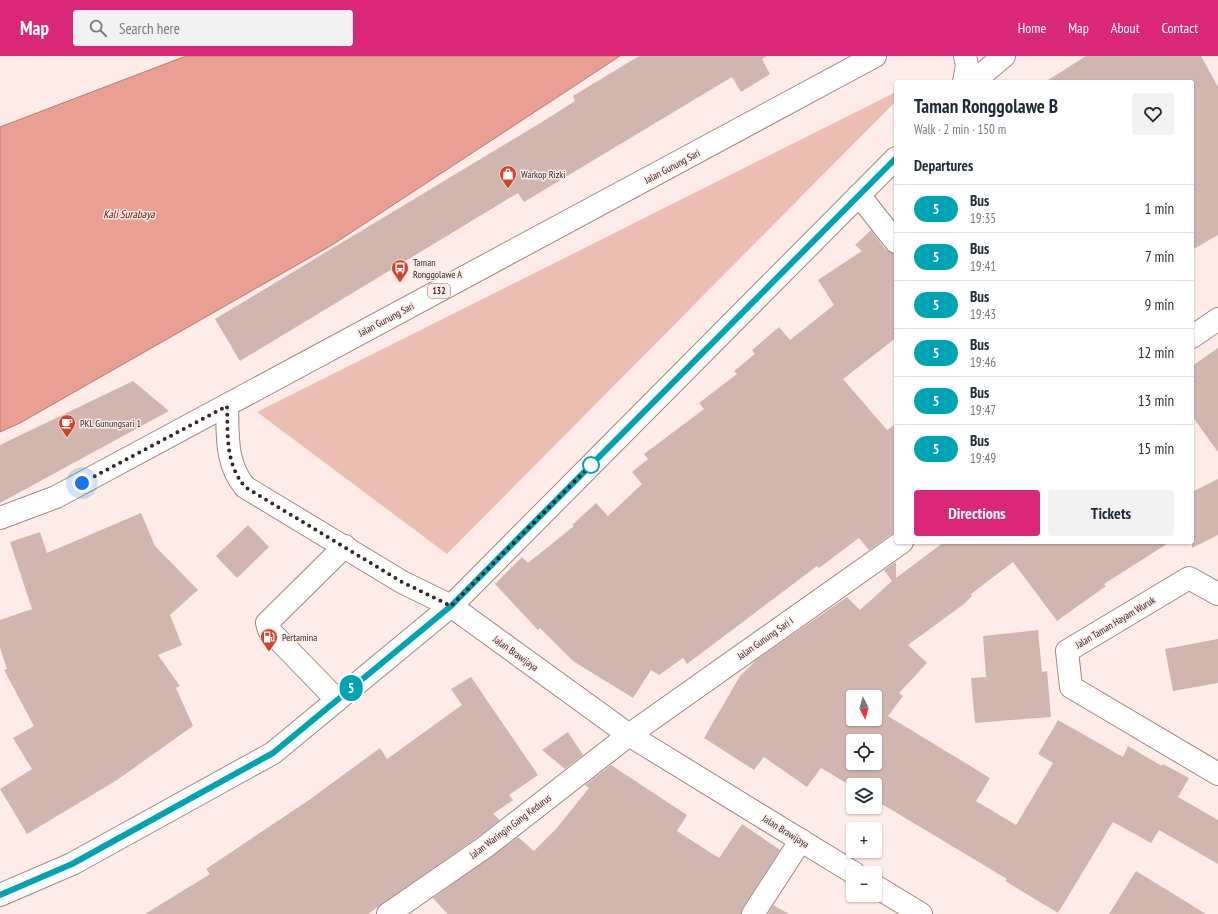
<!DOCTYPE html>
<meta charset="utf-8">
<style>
:root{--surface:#fff;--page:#f2f2f3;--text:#1f2937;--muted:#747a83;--line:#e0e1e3;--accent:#db2777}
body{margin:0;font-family:"PT Sans Narrow",sans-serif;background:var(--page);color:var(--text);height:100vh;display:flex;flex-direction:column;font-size:15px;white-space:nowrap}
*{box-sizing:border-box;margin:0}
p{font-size:13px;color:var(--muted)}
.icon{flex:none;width:22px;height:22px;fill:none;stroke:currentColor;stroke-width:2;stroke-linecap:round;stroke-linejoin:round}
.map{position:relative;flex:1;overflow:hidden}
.sheet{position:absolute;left:894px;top:24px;width:300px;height:464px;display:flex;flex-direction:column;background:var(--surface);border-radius:4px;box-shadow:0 1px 3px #0004}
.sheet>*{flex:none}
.badge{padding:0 8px;border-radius:13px;font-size:14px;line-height:26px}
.needle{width:26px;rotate:174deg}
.buttons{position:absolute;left:846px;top:634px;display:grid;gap:8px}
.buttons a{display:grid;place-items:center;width:36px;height:36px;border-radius:4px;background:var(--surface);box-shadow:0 1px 3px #0004;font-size:20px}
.you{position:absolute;width:20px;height:20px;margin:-10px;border:3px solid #fff;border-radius:50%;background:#1a73e8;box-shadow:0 0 0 6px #1a73e833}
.map>.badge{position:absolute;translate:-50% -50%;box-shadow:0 0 0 2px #fff}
h2{padding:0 20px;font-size:15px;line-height:36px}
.round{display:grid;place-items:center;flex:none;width:42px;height:42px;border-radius:4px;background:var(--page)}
.headline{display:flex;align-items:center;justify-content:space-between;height:68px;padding:0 20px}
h1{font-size:19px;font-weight:800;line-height:30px}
.button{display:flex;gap:8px;margin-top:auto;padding:8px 20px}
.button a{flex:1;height:46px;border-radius:4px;background:var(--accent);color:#fff;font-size:16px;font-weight:800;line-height:46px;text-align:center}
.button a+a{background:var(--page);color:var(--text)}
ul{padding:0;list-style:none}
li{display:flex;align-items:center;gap:12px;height:48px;padding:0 20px;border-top:1px solid var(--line)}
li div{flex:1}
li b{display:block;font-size:15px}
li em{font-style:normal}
li .badge{min-width:44px;font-weight:700;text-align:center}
header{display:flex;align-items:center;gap:24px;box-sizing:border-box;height:56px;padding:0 20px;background:var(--accent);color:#fff}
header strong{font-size:19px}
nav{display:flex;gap:22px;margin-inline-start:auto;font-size:14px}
.search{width:280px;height:36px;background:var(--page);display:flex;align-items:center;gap:10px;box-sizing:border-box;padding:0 14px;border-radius:4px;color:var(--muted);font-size:15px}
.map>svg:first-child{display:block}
.green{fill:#ecbdb3}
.water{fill:#e9a092;stroke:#b37c72}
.building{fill:#d1b6b0;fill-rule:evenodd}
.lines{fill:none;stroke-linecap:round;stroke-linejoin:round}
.minor-casing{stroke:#a08681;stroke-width:24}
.major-casing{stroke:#a08681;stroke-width:24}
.minor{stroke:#fff;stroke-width:22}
.major{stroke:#fff;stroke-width:22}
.line-casing{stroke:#fff;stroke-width:9}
.line{stroke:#00a3b4;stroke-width:6}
.walk{stroke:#342927;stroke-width:4;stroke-dasharray:0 7.2}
.stop-dot{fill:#fff;stroke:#00a3b4;stroke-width:2}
.labels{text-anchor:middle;stroke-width:3;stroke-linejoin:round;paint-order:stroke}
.shield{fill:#feece9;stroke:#716461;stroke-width:1}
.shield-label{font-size:9px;font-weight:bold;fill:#342927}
.street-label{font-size:10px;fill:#342927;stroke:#feece9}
.poi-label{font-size:10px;fill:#342927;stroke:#feece9;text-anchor:start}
.water-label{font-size:11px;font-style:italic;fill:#600a00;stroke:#feece9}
</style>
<header>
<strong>Map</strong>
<div class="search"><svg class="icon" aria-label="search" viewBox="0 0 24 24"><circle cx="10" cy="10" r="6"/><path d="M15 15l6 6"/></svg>Search here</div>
<nav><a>Home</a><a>Map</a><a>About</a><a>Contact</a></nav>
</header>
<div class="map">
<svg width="1218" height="858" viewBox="0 0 1218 858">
<rect width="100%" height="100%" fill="#feece9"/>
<polygon class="green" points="896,36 896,45 447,498 257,356"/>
<polygon class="water" points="186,0 620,0 332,189 20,367 0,376 0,71"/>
<g class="building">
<polygon points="639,0 767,0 762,3 770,18 741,36 732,21 524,146 518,137 240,305 215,263 542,66 575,45 573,40"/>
<polygon points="1086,0 1201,0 1218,31 1218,179 1192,194 1192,26 1045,26"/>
<polygon points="871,174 886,194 896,198 896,282 843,323 887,374 896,368 896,475 869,494 859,482 819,512 817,510 687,608 683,602 659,619 651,614 633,642 573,605 540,572 538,574 495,528 522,501 528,507 574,470 572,469 596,447 608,460 642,428 632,416 648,403 644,398 704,353 699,347 737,318 734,315 755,298 752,294 779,271 790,284 834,249 818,224 862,195 855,189"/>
<polygon points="1218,292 1218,396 1192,360 1192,310"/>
<polygon points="133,325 169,355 0,447 0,389"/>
<polygon points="1218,423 1218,479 1192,492 1192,436"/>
<polygon points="141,457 155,490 198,534 170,559 182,589 158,599 180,630 176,632 193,670 117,724 27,778 0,733 32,713 13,682 34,670 4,614 7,613 0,592 0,564 32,553 10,486 40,476 47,497"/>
<polygon points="248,469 269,491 237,522 216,500"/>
<path d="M944,486h226l-66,42 2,2 -49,35 -44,-59 -42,32 1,2 -8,8 -56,41 19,18 -28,30 4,3 -15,20 102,62 -14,23 40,24 37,-62 -15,-9 20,-34 65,37 5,-11 34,20 1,-2 26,14 -11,19 40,23v44l-59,-34 -8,13 -38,-21 -55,91 -53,-32 2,-2 -132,-79v-15h-22v2l-32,-19 -14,19 -43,-30 -10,13 -50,-32 36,-62 16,-16 91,-63 13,13 32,-29 -8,-11 12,-8v16zM853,641h22v22h-22zM853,685h22v22h-22z"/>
<polygon points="1038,574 1042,616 1047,615 1051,661 975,667 971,622 986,621 983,580"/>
<polygon points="1218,583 1218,627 1173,635 1165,593"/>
<polygon points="471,621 538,719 509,739 513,744 493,758 500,764 478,781 368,858 145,858 210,818 206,813 309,744 380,692 387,703 462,649 451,633"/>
<polygon points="568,676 583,699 565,713 542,694"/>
<polygon points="611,709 687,759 677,775 719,802 742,768 780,794 743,851 741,858 448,858 441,851 433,842 518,781 534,795 556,773 589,732 585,729"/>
<polygon points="1136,815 1206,858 1109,858"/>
<polygon points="773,849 789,858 768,858"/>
</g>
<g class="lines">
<g class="minor-casing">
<g id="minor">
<polyline points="859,139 896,186"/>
<polyline points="1192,281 1218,263"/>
<path d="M227,350c1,29 -2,57 18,81l157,95 49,24 178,129 225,138"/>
<polyline points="1218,538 1189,522 1067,595 1071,631 1218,718"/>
<polyline points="337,644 269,574 267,567 345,490"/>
<polyline points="875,830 921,858"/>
<polyline points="388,858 485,791 629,679 902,486"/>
<polyline points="753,858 801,784"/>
</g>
</g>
<g class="major-casing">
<g id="major">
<polyline points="964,26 967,9 965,0"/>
<polyline points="973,26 1004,0"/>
<polyline points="0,462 56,441 875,0"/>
<polyline points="0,839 72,808 273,697 451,550 896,102"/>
</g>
</g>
<use href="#minor" class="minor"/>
<use href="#major" class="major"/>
</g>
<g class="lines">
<g class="line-casing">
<polyline id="line" points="0,839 72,808 273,697 451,550 896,102"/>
</g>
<use href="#line" class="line"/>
<path class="walk" d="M82,427l145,-77c1,29 -2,57 18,81l157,95 49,24 144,-145 -4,4"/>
</g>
<defs>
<g id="shop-pin" transform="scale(0.9)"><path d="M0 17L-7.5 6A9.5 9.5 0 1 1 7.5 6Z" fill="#cf442e" stroke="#feece9"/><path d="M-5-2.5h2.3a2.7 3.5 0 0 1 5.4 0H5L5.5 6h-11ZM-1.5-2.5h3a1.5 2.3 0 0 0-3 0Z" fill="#fff"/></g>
<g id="bus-pin" transform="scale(0.9)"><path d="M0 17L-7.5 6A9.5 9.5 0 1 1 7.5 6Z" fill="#cf442e" stroke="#feece9"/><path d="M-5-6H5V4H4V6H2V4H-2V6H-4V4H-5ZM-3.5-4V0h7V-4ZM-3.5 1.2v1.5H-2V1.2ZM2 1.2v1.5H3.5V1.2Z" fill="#fff"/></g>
<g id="cafe-pin" transform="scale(0.9)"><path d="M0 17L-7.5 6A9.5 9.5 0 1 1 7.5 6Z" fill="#cf442e" stroke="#feece9"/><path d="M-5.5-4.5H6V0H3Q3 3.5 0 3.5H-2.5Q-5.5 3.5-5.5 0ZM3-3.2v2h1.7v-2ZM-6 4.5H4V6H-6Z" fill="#fff"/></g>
<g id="fuel-pin" transform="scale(0.9)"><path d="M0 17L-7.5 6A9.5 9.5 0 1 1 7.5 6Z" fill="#cf442e" stroke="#feece9"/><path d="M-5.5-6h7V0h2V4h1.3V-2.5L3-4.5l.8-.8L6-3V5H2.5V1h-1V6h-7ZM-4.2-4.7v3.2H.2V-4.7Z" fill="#fff"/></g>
</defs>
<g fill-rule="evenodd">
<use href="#shop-pin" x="508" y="118"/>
<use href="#bus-pin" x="400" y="212"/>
<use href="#cafe-pin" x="67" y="367"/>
<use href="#fuel-pin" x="269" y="581"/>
</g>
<circle class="stop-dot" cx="591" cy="409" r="8"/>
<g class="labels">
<rect class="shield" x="428" y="228" width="22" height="14" rx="3"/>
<g class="shield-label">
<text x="439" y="238">132</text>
</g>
<g class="street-label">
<text transform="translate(672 110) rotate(-28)" y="4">Jalan Gunung Sari</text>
<text transform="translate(386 263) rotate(-28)" y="4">Jalan Gunung Sari</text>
<text transform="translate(1115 566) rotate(-31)" y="4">Jalan Taman Hayam Wuruk</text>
<text transform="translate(765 582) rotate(-35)" y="4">Jalan Gunung Sari I</text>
<text transform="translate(516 597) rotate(36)" y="4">Jalan Brawijaya</text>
<text transform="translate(510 770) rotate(-37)" y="4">Jalan Waringin Gang Kedurus</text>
<text transform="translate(786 775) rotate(32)" y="4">Jalan Brawijaya</text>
</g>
<g class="poi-label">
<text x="521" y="122">Warkop Rizki</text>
<text x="413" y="210">Taman<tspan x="413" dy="12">Ronggolawe A</tspan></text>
<text x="80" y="371">PKL Gunungsari 1</text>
<text x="282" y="585">Pertamina</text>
</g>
<g class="water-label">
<text x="129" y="162">Kali Surabaya</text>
</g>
</g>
</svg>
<div class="buttons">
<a><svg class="needle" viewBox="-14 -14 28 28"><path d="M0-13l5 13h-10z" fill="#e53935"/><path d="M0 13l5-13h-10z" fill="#747a83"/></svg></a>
<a><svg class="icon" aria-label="locate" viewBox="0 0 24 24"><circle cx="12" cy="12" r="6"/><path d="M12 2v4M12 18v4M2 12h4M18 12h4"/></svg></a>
<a><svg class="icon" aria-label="layers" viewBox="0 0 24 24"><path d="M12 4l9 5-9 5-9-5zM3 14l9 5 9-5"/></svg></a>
<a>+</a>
<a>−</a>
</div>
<div class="you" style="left:82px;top:427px"></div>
<b class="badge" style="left:351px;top:632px;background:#00a3b4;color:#fff">5</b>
<section class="sheet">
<div class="headline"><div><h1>Taman Ronggolawe B</h1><p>Walk · 2 min · 150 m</p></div><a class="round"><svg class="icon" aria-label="heart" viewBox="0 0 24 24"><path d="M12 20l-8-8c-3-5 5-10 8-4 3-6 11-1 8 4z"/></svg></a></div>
<h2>Departures</h2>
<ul>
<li><span class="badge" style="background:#00a3b4;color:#fff">5</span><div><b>Bus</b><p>19:35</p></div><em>1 min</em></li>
<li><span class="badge" style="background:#00a3b4;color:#fff">5</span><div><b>Bus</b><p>19:41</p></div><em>7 min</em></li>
<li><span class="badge" style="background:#00a3b4;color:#fff">5</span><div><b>Bus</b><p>19:43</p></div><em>9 min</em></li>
<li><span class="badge" style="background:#00a3b4;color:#fff">5</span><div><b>Bus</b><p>19:46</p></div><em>12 min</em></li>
<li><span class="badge" style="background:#00a3b4;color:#fff">5</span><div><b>Bus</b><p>19:47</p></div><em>13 min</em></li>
<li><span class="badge" style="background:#00a3b4;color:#fff">5</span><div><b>Bus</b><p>19:49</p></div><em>15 min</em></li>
</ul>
<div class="button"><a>Directions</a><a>Tickets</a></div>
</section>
</div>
